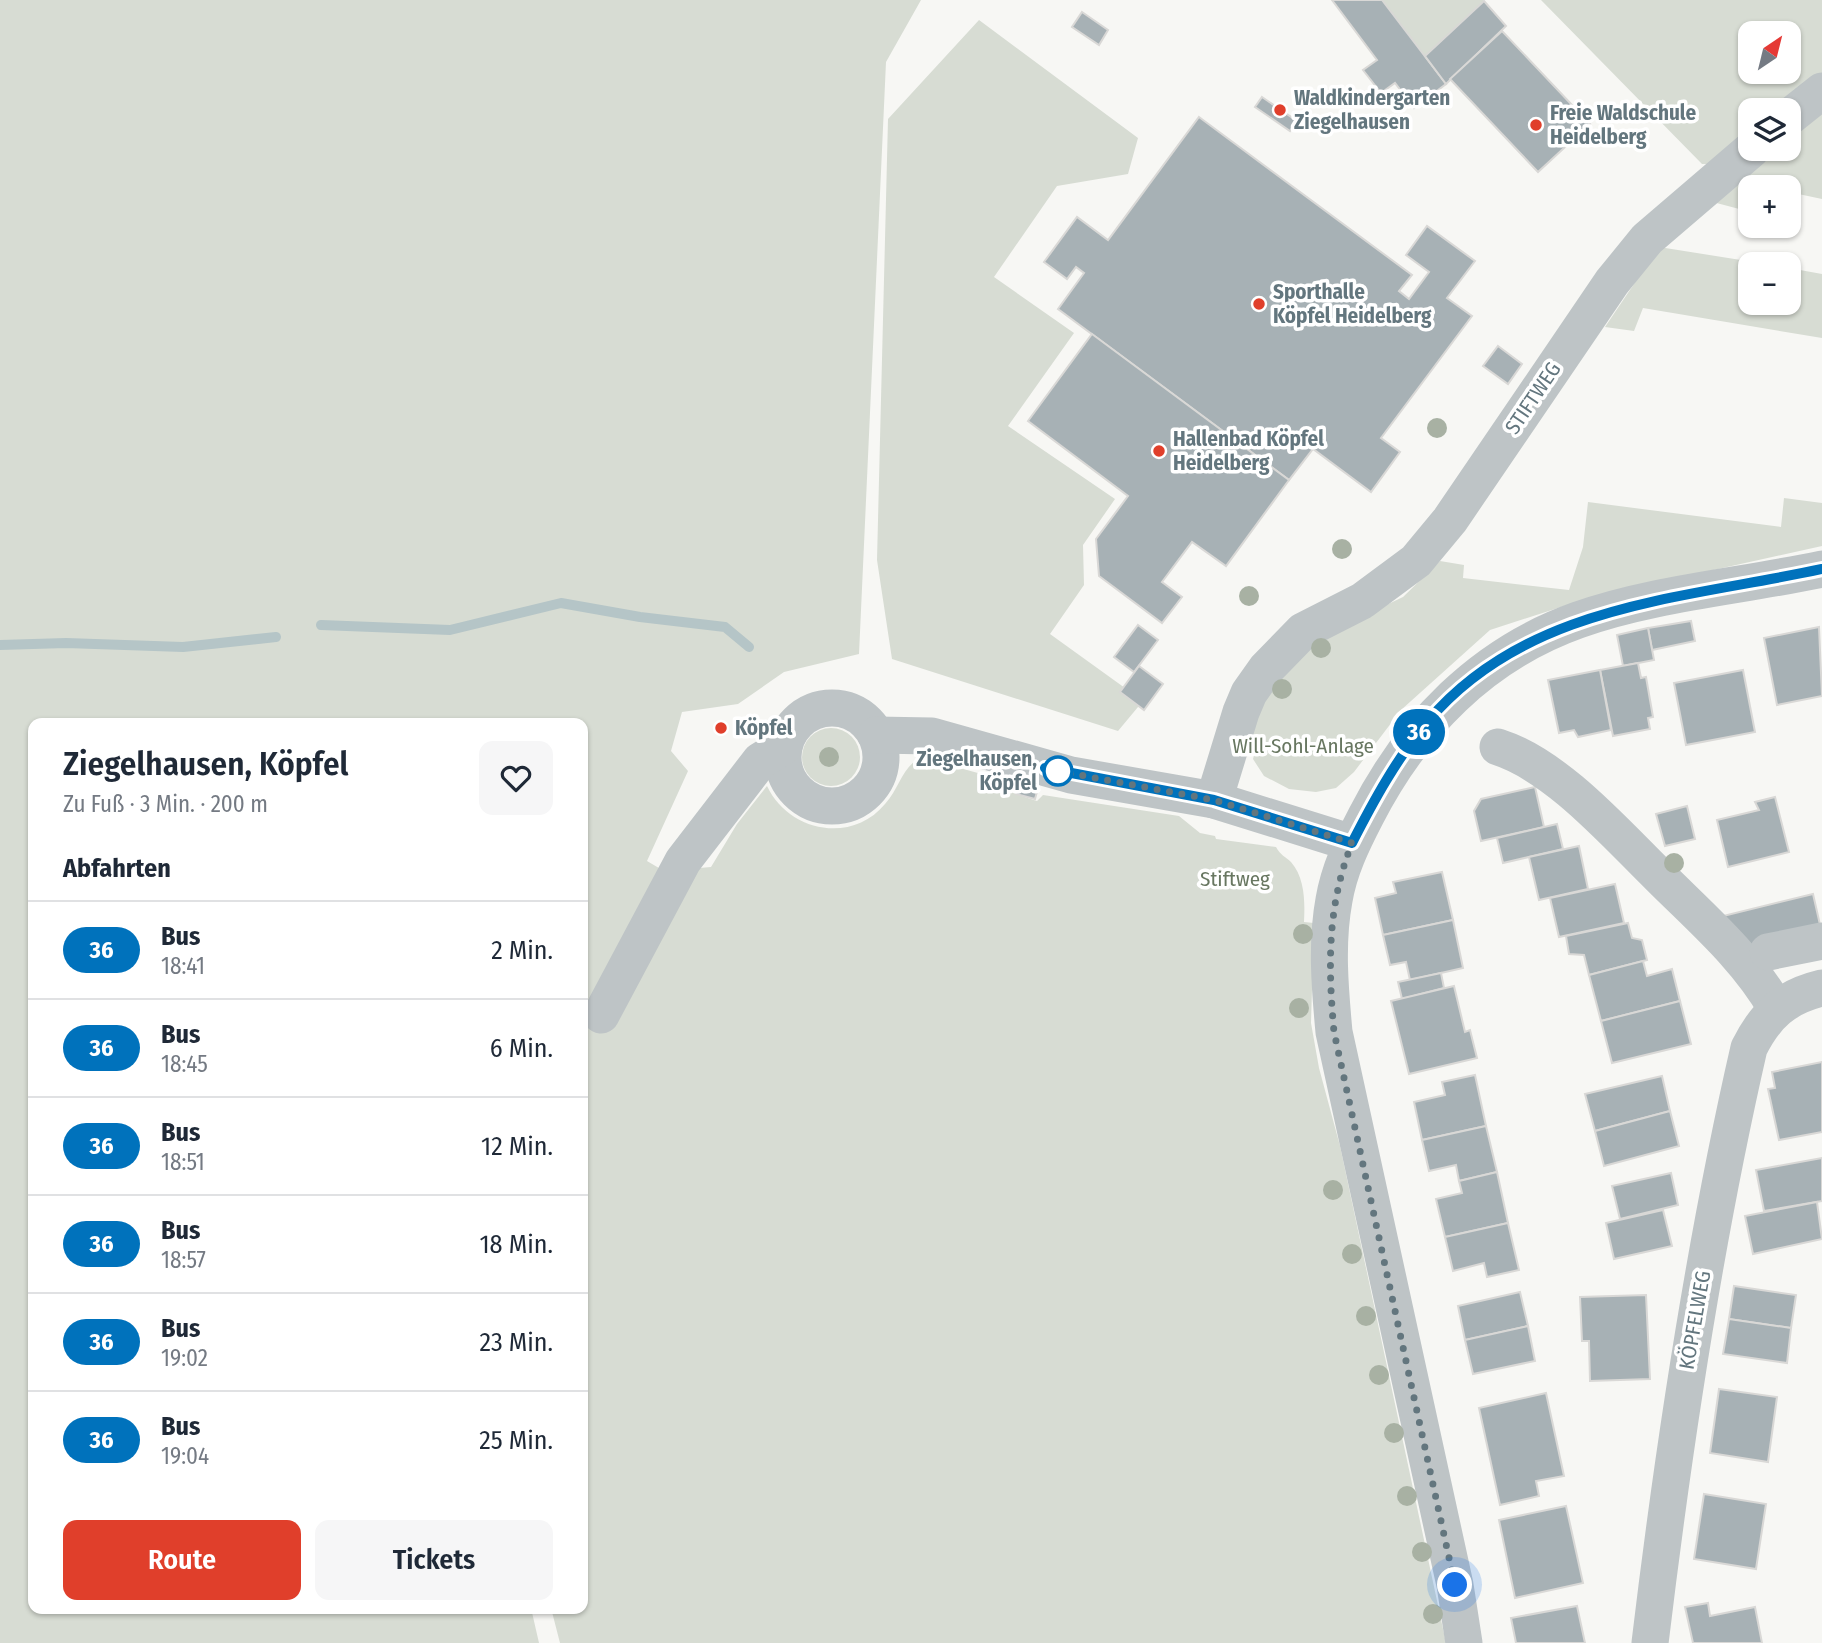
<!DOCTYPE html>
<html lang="de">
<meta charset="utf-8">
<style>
:root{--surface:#fff;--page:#f6f6f7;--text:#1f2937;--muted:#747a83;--line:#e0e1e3;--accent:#e03f2b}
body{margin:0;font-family:"Fira Sans Condensed",sans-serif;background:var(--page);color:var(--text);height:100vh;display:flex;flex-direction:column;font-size:26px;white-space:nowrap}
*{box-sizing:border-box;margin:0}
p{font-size:23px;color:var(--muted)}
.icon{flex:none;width:38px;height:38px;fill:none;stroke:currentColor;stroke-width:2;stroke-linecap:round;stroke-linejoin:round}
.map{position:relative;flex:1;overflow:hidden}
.sheet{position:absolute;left:28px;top:718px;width:560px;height:896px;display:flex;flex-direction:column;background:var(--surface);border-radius:14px;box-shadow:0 2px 5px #0004}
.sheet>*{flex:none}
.badge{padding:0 14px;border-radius:23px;font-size:24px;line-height:46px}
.needle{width:46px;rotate:35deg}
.tools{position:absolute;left:1738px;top:21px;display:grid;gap:14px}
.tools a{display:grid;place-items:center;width:63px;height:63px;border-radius:14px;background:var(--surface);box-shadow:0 2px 5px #0004;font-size:35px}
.you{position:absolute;width:35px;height:35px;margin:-18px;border:5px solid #fff;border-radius:50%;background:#1a73e8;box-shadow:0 0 0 10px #1a73e833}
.map>.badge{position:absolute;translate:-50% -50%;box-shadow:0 0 0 4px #fff}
h2{padding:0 35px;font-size:26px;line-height:63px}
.round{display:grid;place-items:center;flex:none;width:74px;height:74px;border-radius:14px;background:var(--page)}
.head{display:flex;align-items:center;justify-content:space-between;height:119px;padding:0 35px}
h1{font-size:33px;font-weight:600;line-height:52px}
.action{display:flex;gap:14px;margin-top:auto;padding:14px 35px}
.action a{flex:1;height:80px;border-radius:14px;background:var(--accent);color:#fff;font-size:28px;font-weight:600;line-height:80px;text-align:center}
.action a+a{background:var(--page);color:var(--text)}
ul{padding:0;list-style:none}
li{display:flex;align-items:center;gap:21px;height:98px;padding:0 35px;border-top:2px solid var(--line)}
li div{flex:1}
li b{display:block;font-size:26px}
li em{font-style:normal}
li .badge{min-width:77px;font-weight:700;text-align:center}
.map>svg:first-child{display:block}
.green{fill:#d7dcd3;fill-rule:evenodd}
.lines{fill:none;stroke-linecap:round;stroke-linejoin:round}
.stream{stroke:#b5c5c7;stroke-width:10}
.building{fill:#a7b1b5;stroke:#d9d8d6;stroke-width:2}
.minor{stroke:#bec4c6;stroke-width:37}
.tree{fill:#a8b1a3}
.line-casing{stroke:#fff;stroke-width:16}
.line{stroke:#0072bc;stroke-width:10}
.walk{stroke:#63767e;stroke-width:7;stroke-dasharray:0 12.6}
.poi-dot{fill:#e03f2b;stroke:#fff;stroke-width:2.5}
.stop-dot{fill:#fff;stroke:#0072bc;stroke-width:3.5}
.labels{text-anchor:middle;stroke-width:7;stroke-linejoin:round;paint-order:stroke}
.poi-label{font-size:21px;font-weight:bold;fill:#63767e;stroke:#fff;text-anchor:start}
.street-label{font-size:21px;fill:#63767e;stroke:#fff}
.park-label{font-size:21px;fill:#687761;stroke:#fff}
.stop-label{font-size:21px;font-weight:bold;fill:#63767e;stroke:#fff;text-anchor:end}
</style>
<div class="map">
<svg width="1822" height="1643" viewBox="0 0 1822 1643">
<rect width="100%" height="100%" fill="#f7f7f4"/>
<g class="green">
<path d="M0,0h921l-35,62 -27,592 -75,18 -46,32 -56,8 -11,39 17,20 -41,90 17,10 47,-4 26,-43 30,-38c21,45 84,59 118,18 15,-17 15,-33 35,-47l94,26 1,11 22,7 6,-6 136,21 21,17 15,3 1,3 60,8c5,9 9,9 15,15 14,16 14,40 13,60l10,1 -3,100 8,45 21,78 106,497h-886l-9,-35h32v-885h-550v885h498l8,35h-539z"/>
<polygon points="1382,0 1483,0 1484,1 1425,56"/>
<path d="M1541,0h281v199l-33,-7 -1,-5 -37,-3 -8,26 -34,-9 34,-37h-41zM1750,33h38v39h-38zM1750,110h38v39h-38z"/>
<polygon points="979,20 1138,138 1128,174 1057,186 994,277 1074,333 1008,426 1115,499 1083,545 1084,585 1050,634 1143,701 1118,731 892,659 877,560 888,119"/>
<polygon points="1659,247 1766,264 1750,264 1750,303 1788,303 1789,268 1822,274 1822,338 1643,308 1634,331 1605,327"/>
<polygon points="1784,498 1822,503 1822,546 1592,597 1490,630 1401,710 1354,772 1336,788 1316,792 1289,789 1264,776 1253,759 1259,739 1249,736 1266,696 1321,636 1403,597 1440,561 1464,565 1463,578 1569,590 1583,547 1588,502 1781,527"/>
<circle cx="831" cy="757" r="29"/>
</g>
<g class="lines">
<g class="stream">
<polyline points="321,625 450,630 561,603 640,617 725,627 749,647"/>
<polyline points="0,645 66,643 183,647 276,637"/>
</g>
</g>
<g class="building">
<polygon points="1332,0 1382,0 1446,84 1414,108 1395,83 1381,93 1363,70 1377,60"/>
<polygon points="1484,1 1506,26 1446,84 1425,56"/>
<polygon points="1082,12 1108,30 1099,45 1072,27"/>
<polygon points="1502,31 1590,124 1538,172 1450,79"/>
<polygon points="1262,97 1297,121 1290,131 1255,107"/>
<polygon points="1199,117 1412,275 1399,291 1409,299 1429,272 1406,255 1427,226 1475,261 1447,298 1472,316 1381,438 1400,452 1371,492 1313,449 1289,480 1058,309 1084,273 1076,267 1067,279 1044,262 1077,217 1108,240"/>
<polygon points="1092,334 1289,480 1226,566 1192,542 1162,582 1182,597 1162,623 1099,576 1096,539 1128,496 1028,421"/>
<polygon points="1498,346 1522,364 1508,384 1483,366"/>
<polygon points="1691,621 1695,641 1652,650 1648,628"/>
<polygon points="1138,625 1158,640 1134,672 1114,657"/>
<polygon points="1819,627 1822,696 1777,705 1764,638"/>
<polygon points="1648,628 1654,660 1623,666 1617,635"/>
<polygon points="1638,663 1641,678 1646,677 1653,717 1648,718 1650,729 1613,736 1600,670"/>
<polygon points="1139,666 1163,684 1144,710 1120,692"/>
<polygon points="1600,670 1611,730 1578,737 1574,730 1559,733 1548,680"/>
<polygon points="1743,670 1755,732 1686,745 1674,683"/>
<polygon points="1020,783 1038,788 1035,799 1016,794"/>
<polygon points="1535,787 1544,827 1481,841 1474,811 1481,799"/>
<polygon points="1775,797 1789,852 1728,867 1717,820 1759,810 1755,802"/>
<polygon points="1687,806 1695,839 1665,846 1656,814"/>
<polygon points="1557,824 1563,849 1503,863 1497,838"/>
<polygon points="1579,846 1588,889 1539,900 1529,857"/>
<polygon points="1442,872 1453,920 1383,935 1375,898 1396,893 1393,882"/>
<polygon points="1615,884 1624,923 1559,937 1550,898"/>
<polygon points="1813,894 1821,929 1746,947 1719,917"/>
<polygon points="1453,920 1463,968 1410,980 1406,962 1390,965 1383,935"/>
<polygon points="1628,923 1632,938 1642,940 1647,960 1589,975 1584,955 1569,954 1566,936"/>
<polygon points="1643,961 1647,976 1672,969 1680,1001 1601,1021 1589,975"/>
<polygon points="1441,973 1444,988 1402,999 1398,982"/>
<polygon points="1454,986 1465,1032 1470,1030 1477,1058 1409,1074 1391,1001"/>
<polygon points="1680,1001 1691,1044 1612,1063 1601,1021"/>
<polygon points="1822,1062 1822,1132 1779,1140 1768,1089 1775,1088 1772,1072"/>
<polygon points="1475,1075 1486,1126 1422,1140 1414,1102 1445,1095 1442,1082"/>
<polygon points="1662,1076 1670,1111 1595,1131 1585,1094"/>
<polygon points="1670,1111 1679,1146 1604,1166 1595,1131"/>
<polygon points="1486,1126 1497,1172 1459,1181 1456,1165 1429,1171 1422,1140"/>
<polygon points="1822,1158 1822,1201 1764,1211 1756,1170"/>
<polygon points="1497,1172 1508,1223 1445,1237 1436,1199 1462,1193 1459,1181"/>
<polygon points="1671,1173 1678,1205 1620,1219 1612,1186"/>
<polygon points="1817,1202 1822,1239 1753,1254 1745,1216"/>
<polygon points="1663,1210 1672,1246 1614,1259 1606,1223"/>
<polygon points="1508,1223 1519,1270 1487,1277 1484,1263 1453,1271 1445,1237"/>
<polygon points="1734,1286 1796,1295 1791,1328 1729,1319"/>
<polygon points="1520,1292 1528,1326 1465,1340 1458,1306"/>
<polygon points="1646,1295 1650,1379 1590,1381 1589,1341 1582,1341 1580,1297"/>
<polygon points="1729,1319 1791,1328 1787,1363 1723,1354"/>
<polygon points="1528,1326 1535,1361 1473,1374 1465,1340"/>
<polygon points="1719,1389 1777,1397 1768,1462 1710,1453"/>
<polygon points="1546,1393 1564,1476 1536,1481 1539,1496 1500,1505 1479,1408"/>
<polygon points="1704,1494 1766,1504 1756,1569 1694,1559"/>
<polygon points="1566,1506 1583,1583 1515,1598 1499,1520"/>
<polygon points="1708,1603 1710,1616 1755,1607 1762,1643 1693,1643 1685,1607"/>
<polygon points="1577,1606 1585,1643 1516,1643 1511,1618"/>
</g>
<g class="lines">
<g class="minor">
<polyline points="1788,118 1822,91"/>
<circle cx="832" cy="757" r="49"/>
<polyline points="876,735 932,736 1071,775 1214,800 1352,843"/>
<path d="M1498,747c59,19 117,86 161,129 42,42 87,80 117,132"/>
<polyline points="1214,800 1241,712 1249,693 1266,669 1303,631 1362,601 1416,561 1450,520 1612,282 1647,239 1752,149"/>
<polyline points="1768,952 1822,941"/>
<polyline points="601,1015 683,861 760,761 784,746"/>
<path d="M1464,1643l-9,-58 -121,-553c-4,-43 -8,-89 0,-132 5,-30 18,-57 32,-84 46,-90 116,-162 212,-196 76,-27 165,-34 244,-51"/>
<path d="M1650,1643c24,-200 54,-399 99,-595 17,-34 36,-51 73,-60"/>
</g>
</g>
<g class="tree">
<circle cx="1437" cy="428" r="10"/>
<circle cx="1342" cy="549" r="10"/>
<circle cx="1249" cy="596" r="10"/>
<circle cx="1321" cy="648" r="10"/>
<circle cx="1282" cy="689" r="10"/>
<circle cx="829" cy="757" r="10"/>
<circle cx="1674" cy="863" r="10"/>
<circle cx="1303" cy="934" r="10"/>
<circle cx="1299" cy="1008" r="10"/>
<circle cx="1333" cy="1190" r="10"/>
<circle cx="1352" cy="1254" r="10"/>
<circle cx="1366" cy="1316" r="10"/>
<circle cx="1379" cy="1375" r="10"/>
<circle cx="1394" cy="1433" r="10"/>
<circle cx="1407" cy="1496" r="10"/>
<circle cx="1422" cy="1552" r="10"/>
<circle cx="1433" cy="1614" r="10"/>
</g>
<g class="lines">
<g class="line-casing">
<path id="line" d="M1045,768l169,32 138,43c22,-43 45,-85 76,-122 99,-117 255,-122 394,-152"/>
</g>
<use href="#line" class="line"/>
<path class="walk" d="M1058,771l156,29 138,43c-25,63 -24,123 -18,189l121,553"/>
</g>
<g class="poi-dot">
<circle cx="1280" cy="110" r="7"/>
<circle cx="1536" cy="125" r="7"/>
<circle cx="1259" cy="304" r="7"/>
<circle cx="1159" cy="451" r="7"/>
<circle cx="721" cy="728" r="7"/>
</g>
<circle class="stop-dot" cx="1058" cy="771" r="14"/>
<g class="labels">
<g class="poi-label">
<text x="1294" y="105">Waldkindergarten<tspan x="1294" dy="24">Ziegelhausen</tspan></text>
<text x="1550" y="120">Freie Waldschule<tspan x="1550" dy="24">Heidelberg</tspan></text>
<text x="1273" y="299">Sporthalle<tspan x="1273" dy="24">Köpfel Heidelberg</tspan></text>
<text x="1173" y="446">Hallenbad Köpfel<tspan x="1173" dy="24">Heidelberg</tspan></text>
<text x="735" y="735">Köpfel</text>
</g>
<g class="street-label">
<text transform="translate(1533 398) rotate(-56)" y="7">STIFTWEG</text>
<text transform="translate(1695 1320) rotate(-80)" y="7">KÖPFELWEG</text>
</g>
<g class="park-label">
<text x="1303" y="753">Will-Sohl-Anlage</text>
<text x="1235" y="886">Stiftweg</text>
</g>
<g class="stop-label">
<text x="1037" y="766">Ziegelhausen,<tspan x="1037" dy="24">Köpfel</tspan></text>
</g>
</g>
</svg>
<div class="tools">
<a><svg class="needle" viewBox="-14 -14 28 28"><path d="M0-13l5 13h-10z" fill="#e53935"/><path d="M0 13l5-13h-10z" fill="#747a83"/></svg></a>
<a><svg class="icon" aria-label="layers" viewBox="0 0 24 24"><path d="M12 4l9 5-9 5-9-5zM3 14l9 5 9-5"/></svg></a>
<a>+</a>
<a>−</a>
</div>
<div class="you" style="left:1455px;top:1585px"></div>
<b class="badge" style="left:1419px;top:732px;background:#0072bc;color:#fff">36</b>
<section class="sheet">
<div class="head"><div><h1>Ziegelhausen, Köpfel</h1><p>Zu Fuß · 3 Min. · 200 m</p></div><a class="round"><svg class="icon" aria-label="heart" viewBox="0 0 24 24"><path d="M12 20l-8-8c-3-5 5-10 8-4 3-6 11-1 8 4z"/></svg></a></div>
<h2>Abfahrten</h2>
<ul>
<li><span class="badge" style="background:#0072bc;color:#fff">36</span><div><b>Bus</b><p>18:41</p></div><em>2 Min.</em></li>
<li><span class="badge" style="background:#0072bc;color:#fff">36</span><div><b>Bus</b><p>18:45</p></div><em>6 Min.</em></li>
<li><span class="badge" style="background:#0072bc;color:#fff">36</span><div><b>Bus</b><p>18:51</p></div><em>12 Min.</em></li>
<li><span class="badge" style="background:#0072bc;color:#fff">36</span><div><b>Bus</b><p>18:57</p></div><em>18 Min.</em></li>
<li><span class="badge" style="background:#0072bc;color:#fff">36</span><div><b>Bus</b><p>19:02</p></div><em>23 Min.</em></li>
<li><span class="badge" style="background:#0072bc;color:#fff">36</span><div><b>Bus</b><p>19:04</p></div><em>25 Min.</em></li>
</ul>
<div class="action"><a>Route</a><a>Tickets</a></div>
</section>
</div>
